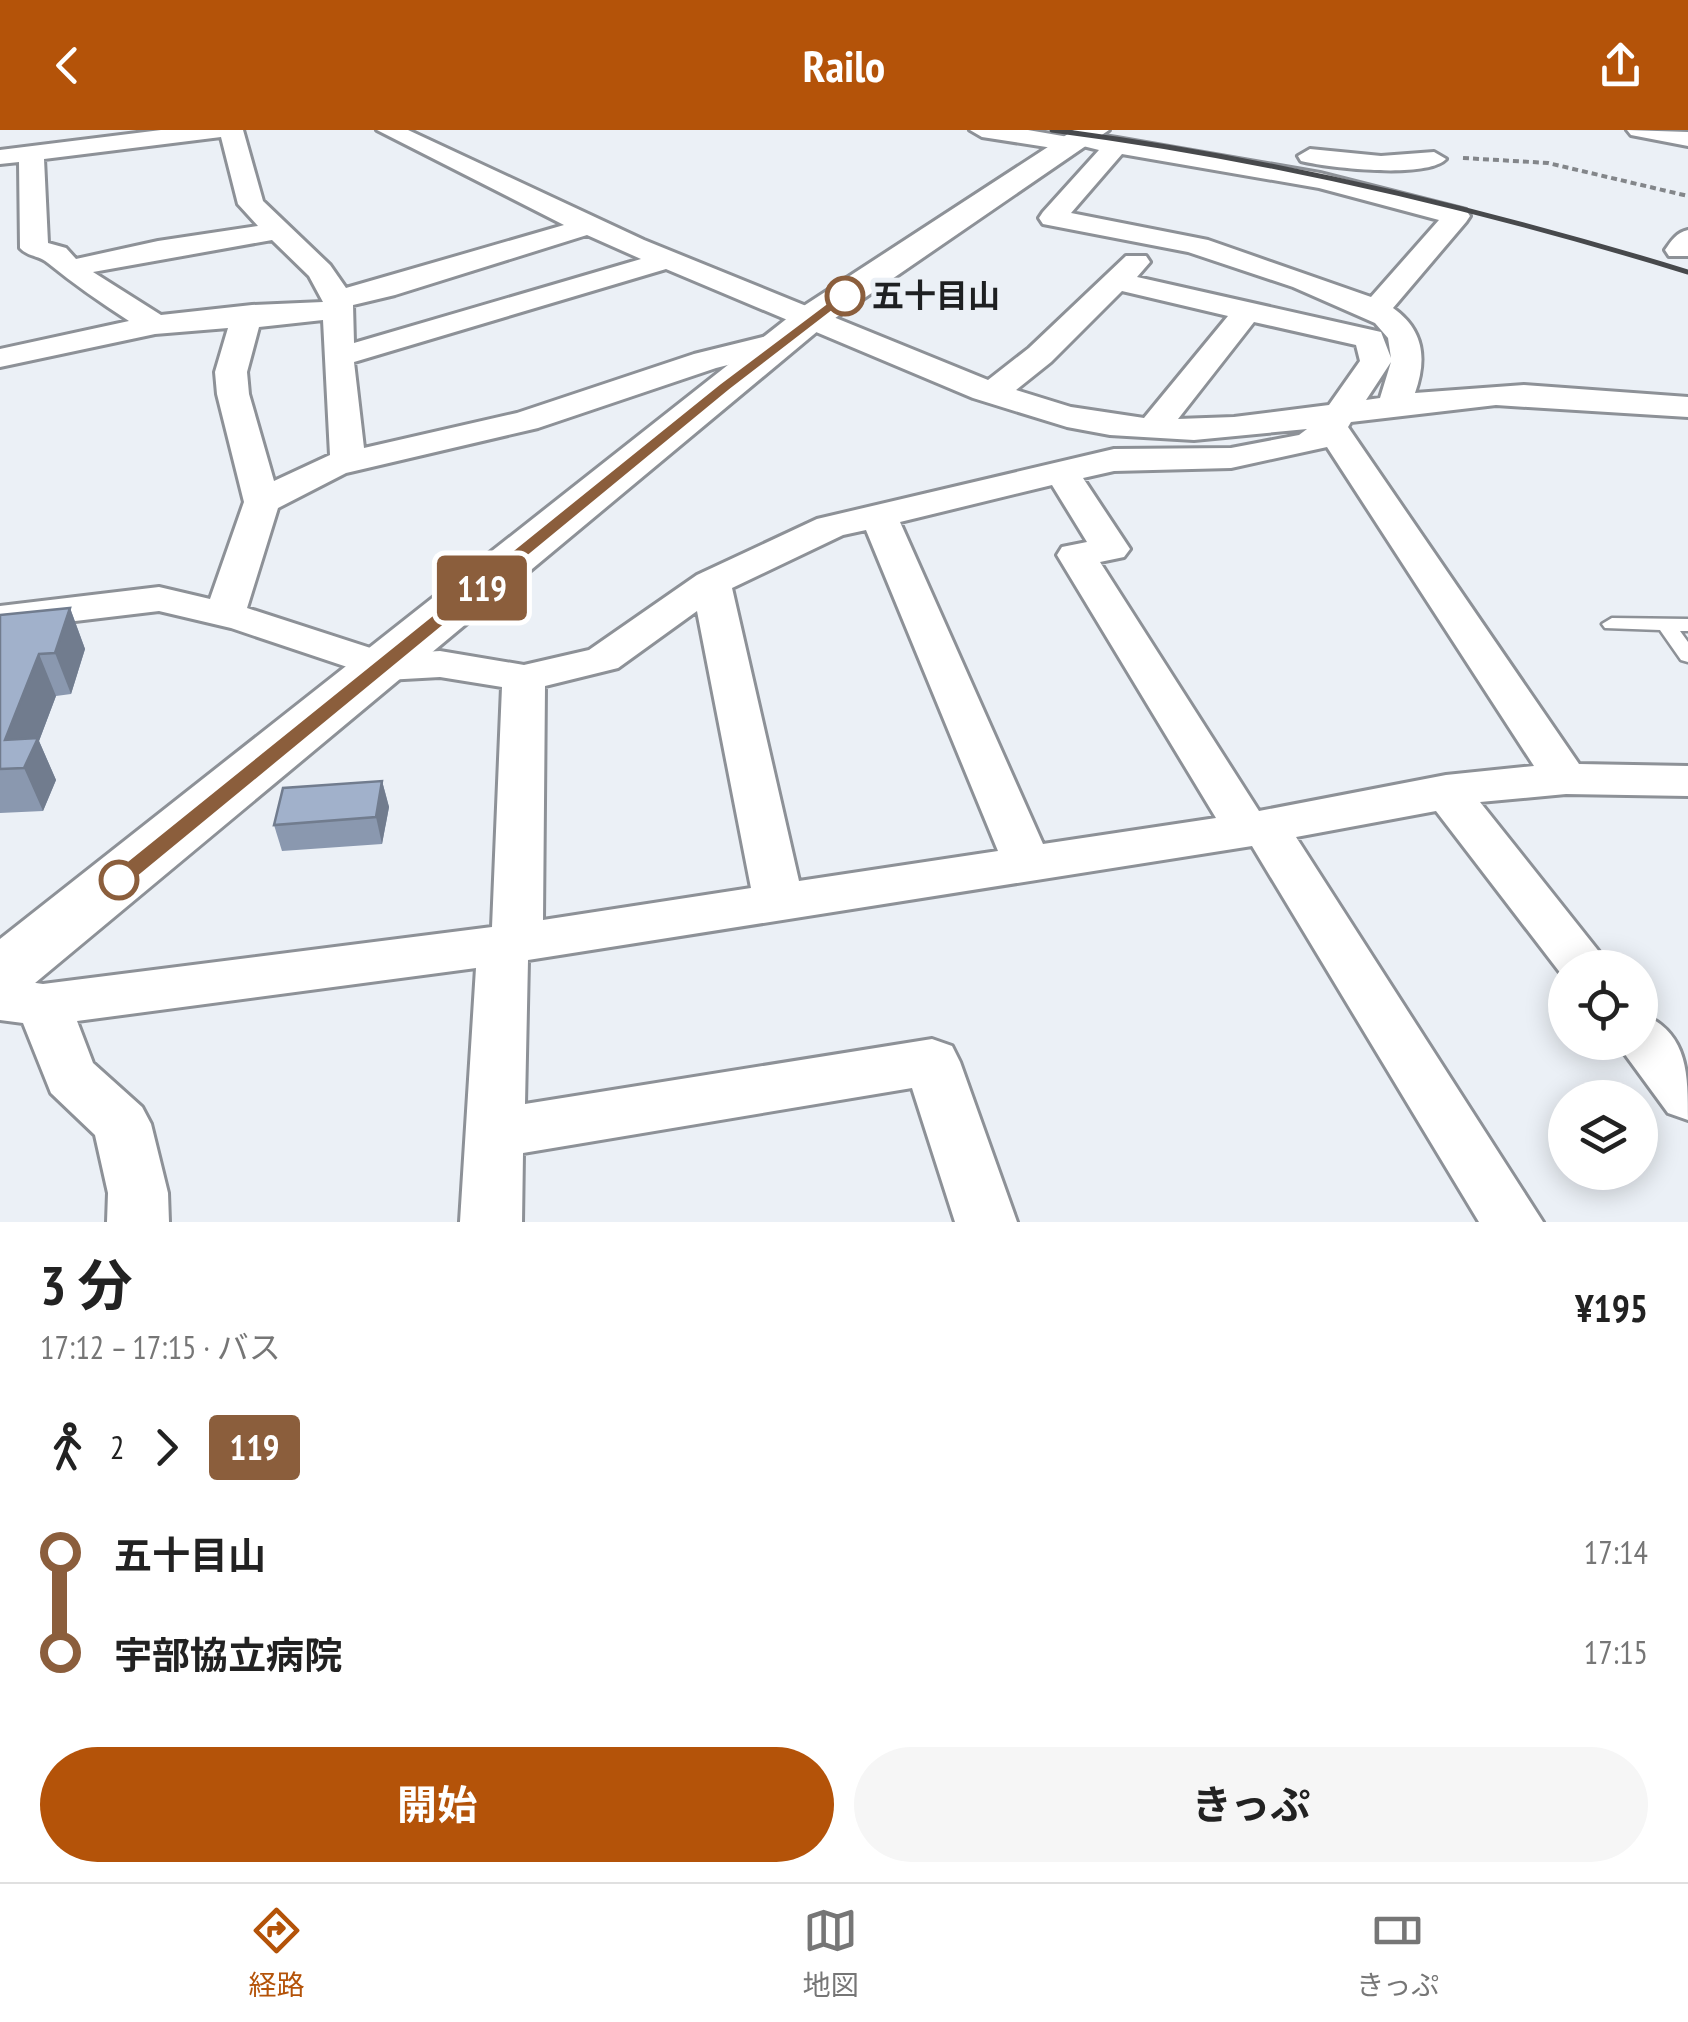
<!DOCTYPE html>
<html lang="ja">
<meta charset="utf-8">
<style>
:root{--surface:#fff;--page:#f6f6f6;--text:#222;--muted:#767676;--line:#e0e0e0;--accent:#b45309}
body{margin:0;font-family:"PT Sans Narrow","Noto Sans JP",sans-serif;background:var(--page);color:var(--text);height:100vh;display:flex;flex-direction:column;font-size:38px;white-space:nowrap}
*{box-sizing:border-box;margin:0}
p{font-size:32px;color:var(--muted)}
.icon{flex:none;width:55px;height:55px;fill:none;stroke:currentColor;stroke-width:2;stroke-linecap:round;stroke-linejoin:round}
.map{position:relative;height:1092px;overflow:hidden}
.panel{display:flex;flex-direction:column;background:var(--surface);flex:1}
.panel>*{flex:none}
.badge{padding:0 20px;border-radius:8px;font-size:35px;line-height:65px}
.buttons{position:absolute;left:1548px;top:820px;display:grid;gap:20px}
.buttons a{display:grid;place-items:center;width:110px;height:110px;border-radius:50%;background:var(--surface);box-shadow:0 5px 25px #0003;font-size:50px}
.map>.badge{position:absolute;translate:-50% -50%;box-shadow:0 0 0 5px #fff}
.legs{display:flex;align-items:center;gap:15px;height:110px;padding:0 40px;font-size:32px}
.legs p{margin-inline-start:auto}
.overview{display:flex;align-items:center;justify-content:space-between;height:170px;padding:0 40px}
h1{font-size:55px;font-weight:700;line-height:75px}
.action{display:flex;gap:20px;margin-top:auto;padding:20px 40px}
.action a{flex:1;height:115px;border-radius:60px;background:var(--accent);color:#fff;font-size:40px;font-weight:700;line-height:115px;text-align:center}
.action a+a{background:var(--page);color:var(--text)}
ul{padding:0 40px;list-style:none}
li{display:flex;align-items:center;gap:35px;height:100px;font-size:38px}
li i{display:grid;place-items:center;width:15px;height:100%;margin:0 12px;background:currentColor}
li i::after{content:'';width:25px;height:25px;margin:-12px;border:8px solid;border-radius:50%;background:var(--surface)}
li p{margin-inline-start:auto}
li:first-child i{background:linear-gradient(#0000 50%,currentColor 0)}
li:last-child i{background:linear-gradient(currentColor 50%,#0000 0)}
header{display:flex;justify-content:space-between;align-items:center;height:130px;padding:0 40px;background:var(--accent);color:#fff;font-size:45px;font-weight:700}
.menu{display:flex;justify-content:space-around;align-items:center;height:140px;border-top:2px solid var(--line);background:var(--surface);font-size:28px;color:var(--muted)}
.menu a{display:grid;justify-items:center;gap:5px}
.menu .current{color:var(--accent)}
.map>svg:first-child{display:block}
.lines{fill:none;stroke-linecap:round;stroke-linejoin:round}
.service-casing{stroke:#8d9197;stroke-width:5}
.minor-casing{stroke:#8d9197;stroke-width:6}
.tertiary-casing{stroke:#8d9197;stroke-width:6}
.path{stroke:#83868a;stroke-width:4;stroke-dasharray:6 4;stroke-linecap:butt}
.service{fill:#fff;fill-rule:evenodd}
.minor{fill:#fff;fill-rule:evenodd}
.tertiary{fill:#fff;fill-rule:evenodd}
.rail{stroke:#47494c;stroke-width:5}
.wall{fill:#8a98af}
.shaded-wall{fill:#717c8e}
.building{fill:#a1b1cb;stroke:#717c8e;stroke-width:2.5}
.line-1{fill:#8b5e3c;stroke:#fff;stroke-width:2.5}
.stop-1-dot{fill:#fff;stroke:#8b5e3c;stroke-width:5}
.labels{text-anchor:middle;stroke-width:10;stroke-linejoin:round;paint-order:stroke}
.far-stop-label{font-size:32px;font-weight:bold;fill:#1e2022;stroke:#ebf0f6;text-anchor:start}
</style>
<header><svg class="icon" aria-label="back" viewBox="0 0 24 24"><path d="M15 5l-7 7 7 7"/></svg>Railo<svg class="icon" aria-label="share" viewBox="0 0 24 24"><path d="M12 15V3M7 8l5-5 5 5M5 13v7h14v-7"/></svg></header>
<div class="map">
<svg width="1688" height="1092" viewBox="0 0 1688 1092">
<rect width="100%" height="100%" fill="#ebf0f6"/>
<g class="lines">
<g class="service-casing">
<polygon id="service" points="1612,488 1688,489 1688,501 1680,501 1688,512 1688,532 1681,530 1660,500 1605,498 1602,494"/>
</g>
<g class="minor-casing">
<g id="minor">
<path d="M161,0h82l20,71 67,64 16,23 218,-63 -187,-95h31l236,110 344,140 41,-32 97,-92h20l4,6 -13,15 244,55 10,26 -3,-20 -13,-15 -82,-36 -105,-35 -145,-28 -4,-6 4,-6 56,-62 -16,-4 -11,5 -90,-14 -12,-7h58l52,9 11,-5 26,4 203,35 146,37 4,6 -4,6 -73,86c31,22 34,51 22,85l109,-8 164,12v20l-192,-12 -145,17 -3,5 231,337 109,2v30l-122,-2 -86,8 132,166h-47v11l-129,-168 -140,26 247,385h-64l-227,-376 -724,114 -3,144 407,-65 20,7 8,16 57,160h-62l-43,-134 -389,65 -1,69h-62l16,-254 -399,53 16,42 49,44 9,17 17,69 1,29h-62l1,-29 -13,-58 -44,-42 -28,-70 -23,-3v-42l43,6 449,-57 10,-240 -62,-10 -54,3 -155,-52 -72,-17 -159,19v-24l159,-19 51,12 34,-97 -27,-108 -2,-22 13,-44 -73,6 -155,33v-18l129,-28c-28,-18 -55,-37 -81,-58 -9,-8 -20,-6 -28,-15l-1,-86 -19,2v-14zM221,7l17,67 20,22 -100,15 -82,18 -10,-11 -18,-5 -4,-84zM1122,24l197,34 120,32 -68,77 -163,-57 -137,-27zM587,105l54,24 -287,84 -1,-38 42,-10zM272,110l37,36 14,26 -71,3 -91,10 -68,-43zM666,139l307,129 94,29 43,8 84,5 113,-11 -8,6 -68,13 -117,1 -297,70 -120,56 -108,75 -65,15 -84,-14 -51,3 -142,-46 31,-100 68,-35 192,-45 178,-60 78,-20 4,-7 -4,-7 -11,-2 -89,22 -177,59 -153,35 -10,-86zM1122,161l106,25 -84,102 -73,-11 -55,-17 35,-28zM323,190l7,135 -56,26 -25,-87 -2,-22 12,-45zM1254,192l102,23 4,16 -31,44 -95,12 -56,2zM1391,232l-11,36 -14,2zM1327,317l207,319 -88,9 -187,36 -159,-249 24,-5 6,-8 -47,-71 31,-7 117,-3zM1052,355l35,57 -25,5 -5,8 159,263 -173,26 -143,-322zM866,400l132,321 -199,30 -67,-293 111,-53zM697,481l54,277 -208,32 2,-234 73,-18z"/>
<polygon points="1627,0 1688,2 1688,16 1631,5"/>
<path d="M1310,19l71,7 53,-4 12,7c-19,20 -117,9 -145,2l-3,-5z"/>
<path d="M1688,100v26h-19l-4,-6c7,-10 11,-17 23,-20z"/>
<path d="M1640,883c48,19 48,59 48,107l-20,-7 -52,-71h24z"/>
</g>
</g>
<g class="tertiary-casing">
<polygon id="tertiary" points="1074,0 1109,0 825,195 23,863 0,870 0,809 799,179"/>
</g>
<polyline class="path" points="1463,28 1548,33 1688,66"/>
<use href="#service" class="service"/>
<use href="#minor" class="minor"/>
<use href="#tertiary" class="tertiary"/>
<path class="rail" d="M1052,0c217,28 427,78 636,142"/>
</g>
<g class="wall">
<polygon points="70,478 85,519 71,564 56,566 39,611 56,650 43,681 0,683 0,485"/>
<polygon points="382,651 389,677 382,714 282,721 274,695"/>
</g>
<g class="shaded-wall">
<polygon points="70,478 85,519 71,564 55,523"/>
<polygon points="39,524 56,566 39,611 56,650 43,681 24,638 5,610"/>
<polygon points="382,651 389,677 382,714 376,687"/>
</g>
<g class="building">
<polygon points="70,478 55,523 39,524 5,610 38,608 24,638 0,639 0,485"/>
<polygon points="382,651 376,687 274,695 283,658"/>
</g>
<polygon class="line-1" points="840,163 852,166 730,260 127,756 111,756 107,750 111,744 719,254"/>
<g class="stop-1-dot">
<circle cx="845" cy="166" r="18"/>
<circle cx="119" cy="750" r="18"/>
</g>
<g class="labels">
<g class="far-stop-label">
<text x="872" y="177">五十目山</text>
</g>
</g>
</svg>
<div class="buttons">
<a><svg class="icon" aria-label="locate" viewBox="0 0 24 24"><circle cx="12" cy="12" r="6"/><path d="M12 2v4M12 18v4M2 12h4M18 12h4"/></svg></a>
<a><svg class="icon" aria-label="layers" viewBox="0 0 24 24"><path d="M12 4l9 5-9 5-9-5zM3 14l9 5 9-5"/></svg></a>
</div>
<b class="badge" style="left:482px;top:458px;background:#8b5e3c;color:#fff">119</b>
</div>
<section class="panel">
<div class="overview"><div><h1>3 分</h1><p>17:12 – 17:15 · バス</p></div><b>¥195</b></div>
<div class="legs"><svg class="icon" aria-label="walk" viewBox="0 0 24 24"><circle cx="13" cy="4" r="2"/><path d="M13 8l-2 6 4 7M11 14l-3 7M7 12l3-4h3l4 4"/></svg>2<svg class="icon" aria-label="forward" viewBox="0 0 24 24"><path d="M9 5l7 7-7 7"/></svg><b class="badge" style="background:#8b5e3c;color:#fff">119</b></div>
<ul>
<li><i style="color:#8b5e3c"></i><b>五十目山</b><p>17:14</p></li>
<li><i style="color:#8b5e3c"></i><b>宇部協立病院</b><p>17:15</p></li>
</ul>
<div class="action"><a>開始</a><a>きっぷ</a></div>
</section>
<nav class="menu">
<a class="current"><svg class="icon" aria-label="directions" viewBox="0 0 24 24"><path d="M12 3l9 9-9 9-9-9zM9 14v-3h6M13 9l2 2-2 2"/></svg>経路</a>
<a><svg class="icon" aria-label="map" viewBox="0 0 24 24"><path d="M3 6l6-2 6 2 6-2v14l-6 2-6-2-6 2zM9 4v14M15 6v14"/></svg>地図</a>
<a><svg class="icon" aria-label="tickets" viewBox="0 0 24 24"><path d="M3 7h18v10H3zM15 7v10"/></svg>きっぷ</a>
</nav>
